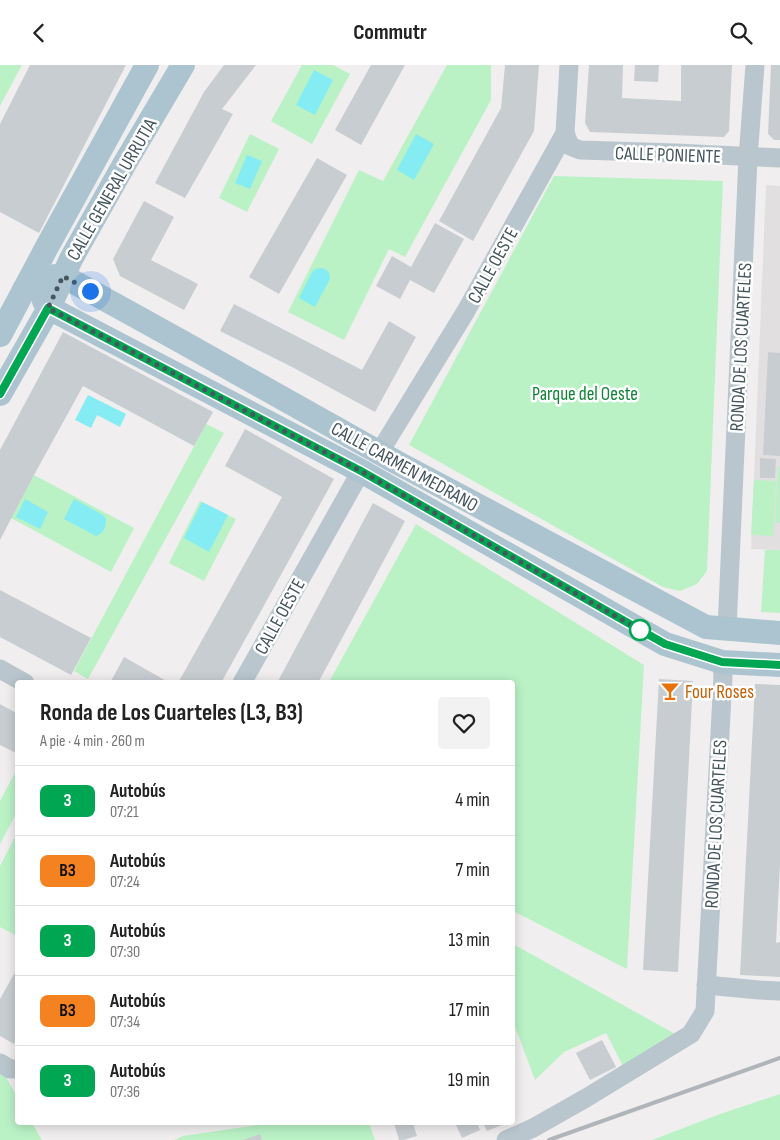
<!DOCTYPE html>
<html lang="es">
<meta charset="utf-8">
<style>
:root{--surface:#fff;--page:#f2f2f2;--text:#222;--muted:#767676;--line:#e0e0e0}
body{margin:0;font-family:"Sofia Sans Condensed",sans-serif;background:var(--page);color:var(--text);height:100vh;display:flex;flex-direction:column;font-size:19px;white-space:nowrap}
*{box-sizing:border-box;margin:0}
p{font-size:16px;color:var(--muted)}
.icon{flex:none;width:28px;height:28px;fill:none;stroke:currentColor;stroke-width:2;stroke-linecap:round;stroke-linejoin:round}
.map{position:relative;flex:1;overflow:hidden}
.details{position:absolute;left:15px;top:615px;width:500px;height:445px;display:flex;flex-direction:column;background:var(--surface);border-radius:5px;box-shadow:0 2px 12px #0003}
.details>*{flex:none}
.badge{padding:0 10px;border-radius:8px;font-size:18px;line-height:32px}
.you{position:absolute;width:25px;height:25px;margin:-12px;border:4px solid #fff;border-radius:50%;background:#1a73e8;box-shadow:0 0 0 8px #1a73e833}
.map>.badge{position:absolute;translate:-50% -50%;box-shadow:0 0 0 2px #fff}
.round{display:grid;place-items:center;flex:none;width:52px;height:52px;border-radius:5px;background:var(--page)}
.headline{display:flex;align-items:center;justify-content:space-between;height:85px;padding:0 25px}
h1{font-size:24px;font-weight:700;line-height:38px}
ul{padding:0;list-style:none}
li{display:flex;align-items:center;gap:15px;height:70px;padding:0 25px;border-top:1px solid var(--line)}
li div{flex:1}
li b{display:block;font-size:19px}
li em{font-style:normal}
li .badge{min-width:55px;font-weight:700;text-align:center}
header{display:flex;justify-content:space-between;align-items:center;height:65px;padding:0 25px;background:var(--surface);font-size:22px;font-weight:700}
.map>svg:first-child{display:block}
.education{fill:#e2dfe1}
.green{fill:#baf2c6}
.water{fill:#84ecf2}
.building{fill:#c8cdd2}
.lines{fill:none;stroke-linecap:round;stroke-linejoin:round}
.minor{stroke:#b9c6cd;stroke-width:19}
.major{stroke:#acc4cf;stroke-width:24}
.rail{stroke:#b0b5b9;stroke-width:4}
.line-casing{stroke:#fff;stroke-width:11}
.line{stroke:#00a651;stroke-width:8}
.walk{stroke:#45565d;stroke-width:5;stroke-dasharray:0 9}
.stop-dot{fill:#fff;stroke:#00a651;stroke-width:2.5}
.labels{text-anchor:middle;stroke-width:5;stroke-linejoin:round;paint-order:stroke}
.street-label{font-size:19px;fill:#45565d;stroke:#fff}
.park-label{font-size:19px;fill:#118438;stroke:#fff}
.food-label{font-size:19px;fill:#c56008;stroke:#fff;text-anchor:start}
</style>
<header><svg class="icon" aria-label="back" viewBox="0 0 24 24"><path d="M15 5l-7 7 7 7"/></svg>Commutr<svg class="icon" aria-label="search" viewBox="0 0 24 24"><circle cx="10" cy="10" r="6"/><path d="M15 15l6 6"/></svg></header>
<div class="map">
<svg width="780" height="1075" viewBox="0 0 780 1075">
<rect width="100%" height="100%" fill="#f1eeef"/>
<polygon class="education" points="766,120 780,121 780,485 751,484"/>
<g class="green">
<polygon points="0,0 22,0 0,41"/>
<polygon points="302,0 333,0 350,9 312,79 271,56"/>
<polygon points="447,0 491,0 491,35 405,192 389,184 344,275 288,247 359,105 383,116"/>
<polygon points="250,69 279,84 247,147 219,133"/>
<polygon points="554,111 723,116 707,506 697,519 680,526 663,522 409,380"/>
<polygon points="206,359 224,368 88,614 74,606"/>
<polygon points="778,402 780,402 780,458 775,458"/>
<polygon points="34,410 134,463 111,507 11,453"/>
<polygon points="754,415 776,416 773,471 751,470"/>
<polygon points="200,436 236,454 204,516 169,498"/>
<polygon points="416,459 644,600 627,904 513,846 512,618 329,617"/>
<polygon points="765,485 780,485 780,548 761,547"/>
<polygon points="17,704 17,747 0,779 0,736"/>
<polygon points="17,768 17,871 0,862 0,801"/>
<polygon points="513,879 677,970 624,1003 606,968 564,987 535,1015 513,956"/>
<polygon points="0,1008 6,1012 17,1032 18,1058 32,1058 42,1075 0,1075"/>
<polygon points="780,1029 780,1075 652,1075 720,1049"/>
<polygon points="271,1058 369,1058 375,1075 174,1075 183,1071"/>
</g>
<g class="water">
<polygon points="314,5 333,15 315,50 296,40"/>
<polygon points="416,69 434,79 414,115 397,105"/>
<polygon points="247,90 262,96 250,124 235,118"/>
<path d="M320,203c7,0 10,4 10,11l-15,28 -16,-9 13,-26 3,-3z"/>
<polygon points="88,330 126,349 120,362 97,350 91,363 75,355"/>
<polygon points="25,434 48,447 40,464 16,452"/>
<path d="M74,434l29,16 3,4c0,8 -2,14 -10,17l-32,-17z"/>
<polygon points="202,437 228,450 209,487 184,473"/>
</g>
<g class="building">
<polygon points="30,0 126,0 39,168 0,147 0,59"/>
<polygon points="224,0 256,0 222,44 233,49 185,133 155,118 204,27"/>
<polygon points="371,0 405,0 361,80 335,65"/>
<polygon points="505,0 539,0 534,66 473,176 439,156 501,43"/>
<polygon points="589,0 623,0 622,33 681,36 681,0 732,0 729,66 724,72 590,67 585,58"/>
<polygon points="635,0 659,0 658,17 634,16"/>
<polygon points="771,0 780,0 780,75 774,75 768,69"/>
<polygon points="317,93 347,110 279,229 249,212"/>
<polygon points="144,136 174,152 151,195 198,219 184,245 120,211 113,194"/>
<polygon points="435,158 464,174 434,228 410,215 400,234 376,221 392,191 411,202"/>
<polygon points="234,239 362,305 389,256 416,272 375,347 292,302 220,266"/>
<polygon points="63,267 213,347 194,381 83,321 34,410 0,475 0,385"/>
<polygon points="768,287 780,288 780,391 763,390"/>
<polygon points="245,364 334,414 221,618 178,618 282,432 225,401"/>
<polygon points="760,393 776,394 775,413 760,413"/>
<polygon points="373,438 405,456 318,618 277,618"/>
<polygon points="0,525 91,573 71,610 0,572"/>
<polygon points="124,592 170,618 110,618"/>
<polygon points="659,614 693,616 678,907 643,905"/>
<polygon points="755,619 780,620 780,800 776,878 780,877 780,912 740,910"/>
<polygon points="0,639 18,649 18,689 0,680"/>
<polygon points="18,902 18,972 14,979 0,971 0,934"/>
<polygon points="602,975 616,1002 590,1015 576,988"/>
<polygon points="394,1058 413,1058 417,1071 403,1075 399,1075"/>
<polygon points="455,1058 477,1058 480,1065 462,1073"/>
<polygon points="483,1058 507,1058 487,1066"/>
<polygon points="260,1069 262,1075 243,1075"/>
</g>
<g class="lines">
<g class="minor">
<polyline points="565,68 570,81 580,85 676,88 780,93"/>
<polyline points="379,388 466,246 565,68 569,0"/>
<polyline points="727,564 748,93 755,0"/>
<polyline points="0,604 25,618"/>
<polyline points="242,618 361,406"/>
<polyline points="706,920 759,925 780,926"/>
<polyline points="0,998 10,1004 18,1004"/>
<polyline points="506,1075 533,1063 586,1033 691,969 705,946 723,612 722,597"/>
</g>
<g class="major">
<polyline points="38,200 44,236 49,243 361,406 665,579 722,597 780,600"/>
<polyline points="24,225 55,211 63,211 184,278 396,397 706,562 780,568"/>
<polyline points="0,270 48,180 147,0"/>
<polyline points="0,329 49,243 71,194 125,98 183,0"/>
</g>
<polyline class="rail" points="549,1075 780,993"/>
</g>
<g class="lines">
<g class="line-casing">
<polyline id="line" points="0,329 48,243 361,406 665,579 722,597 780,600"/>
</g>
<use href="#line" class="line"/>
<polyline class="walk" points="90,226 63,211 48,243 361,406 640,565"/>
</g>
<defs>
<g id="bar-bare" transform="scale(1.5)"><path d="M-6-5H6L.8 .8V4.5H3.5V6h-7V4.5H-.8V.8Z" fill="#e8710a" stroke="#fff" stroke-width="2.5" paint-order="stroke"/></g>
</defs>
<g fill-rule="evenodd">
<use href="#bar-bare" x="670" y="626"/>
</g>
<circle class="stop-dot" cx="640" cy="565" r="10"/>
<g class="labels">
<g class="street-label">
<text transform="translate(668 89) rotate(2)" y="7">CALLE PONIENTE</text>
<text transform="translate(111 124) rotate(-60)" y="7">CALLE GENERAL URRUTIA</text>
<text transform="translate(492 200) rotate(-61)" y="7">CALLE OESTE</text>
<text transform="translate(740 282) rotate(-87)" y="7">RONDA DE LOS CUARTELES</text>
<text transform="translate(405 401) rotate(29)" y="7">CALLE CARMEN MEDRANO</text>
<text transform="translate(279 551) rotate(-61)" y="7">CALLE OESTE</text>
<text transform="translate(715 759) rotate(-87)" y="7">RONDA DE LOS CUARTELES</text>
</g>
<g class="park-label">
<text x="585" y="335">Parque del Oeste</text>
</g>
<g class="food-label">
<text x="685" y="633">Four Roses</text>
</g>
</g>
</svg>
<div class="you" style="left:90px;top:226px"></div>
<section class="details">
<div class="headline"><div><h1>Ronda de Los Cuarteles (L3, B3)</h1><p>A pie · 4 min · 260 m</p></div><a class="round"><svg class="icon" aria-label="heart" viewBox="0 0 24 24"><path d="M12 20l-8-8c-3-5 5-10 8-4 3-6 11-1 8 4z"/></svg></a></div>
<ul>
<li><span class="badge" style="background:#00a651;color:#fff">3</span><div><b>Autobús</b><p>07:21</p></div><em>4 min</em></li>
<li><span class="badge" style="background:#f58220;color:#111">B3</span><div><b>Autobús</b><p>07:24</p></div><em>7 min</em></li>
<li><span class="badge" style="background:#00a651;color:#fff">3</span><div><b>Autobús</b><p>07:30</p></div><em>13 min</em></li>
<li><span class="badge" style="background:#f58220;color:#111">B3</span><div><b>Autobús</b><p>07:34</p></div><em>17 min</em></li>
<li><span class="badge" style="background:#00a651;color:#fff">3</span><div><b>Autobús</b><p>07:36</p></div><em>19 min</em></li>
</ul>
</section>
</div>
